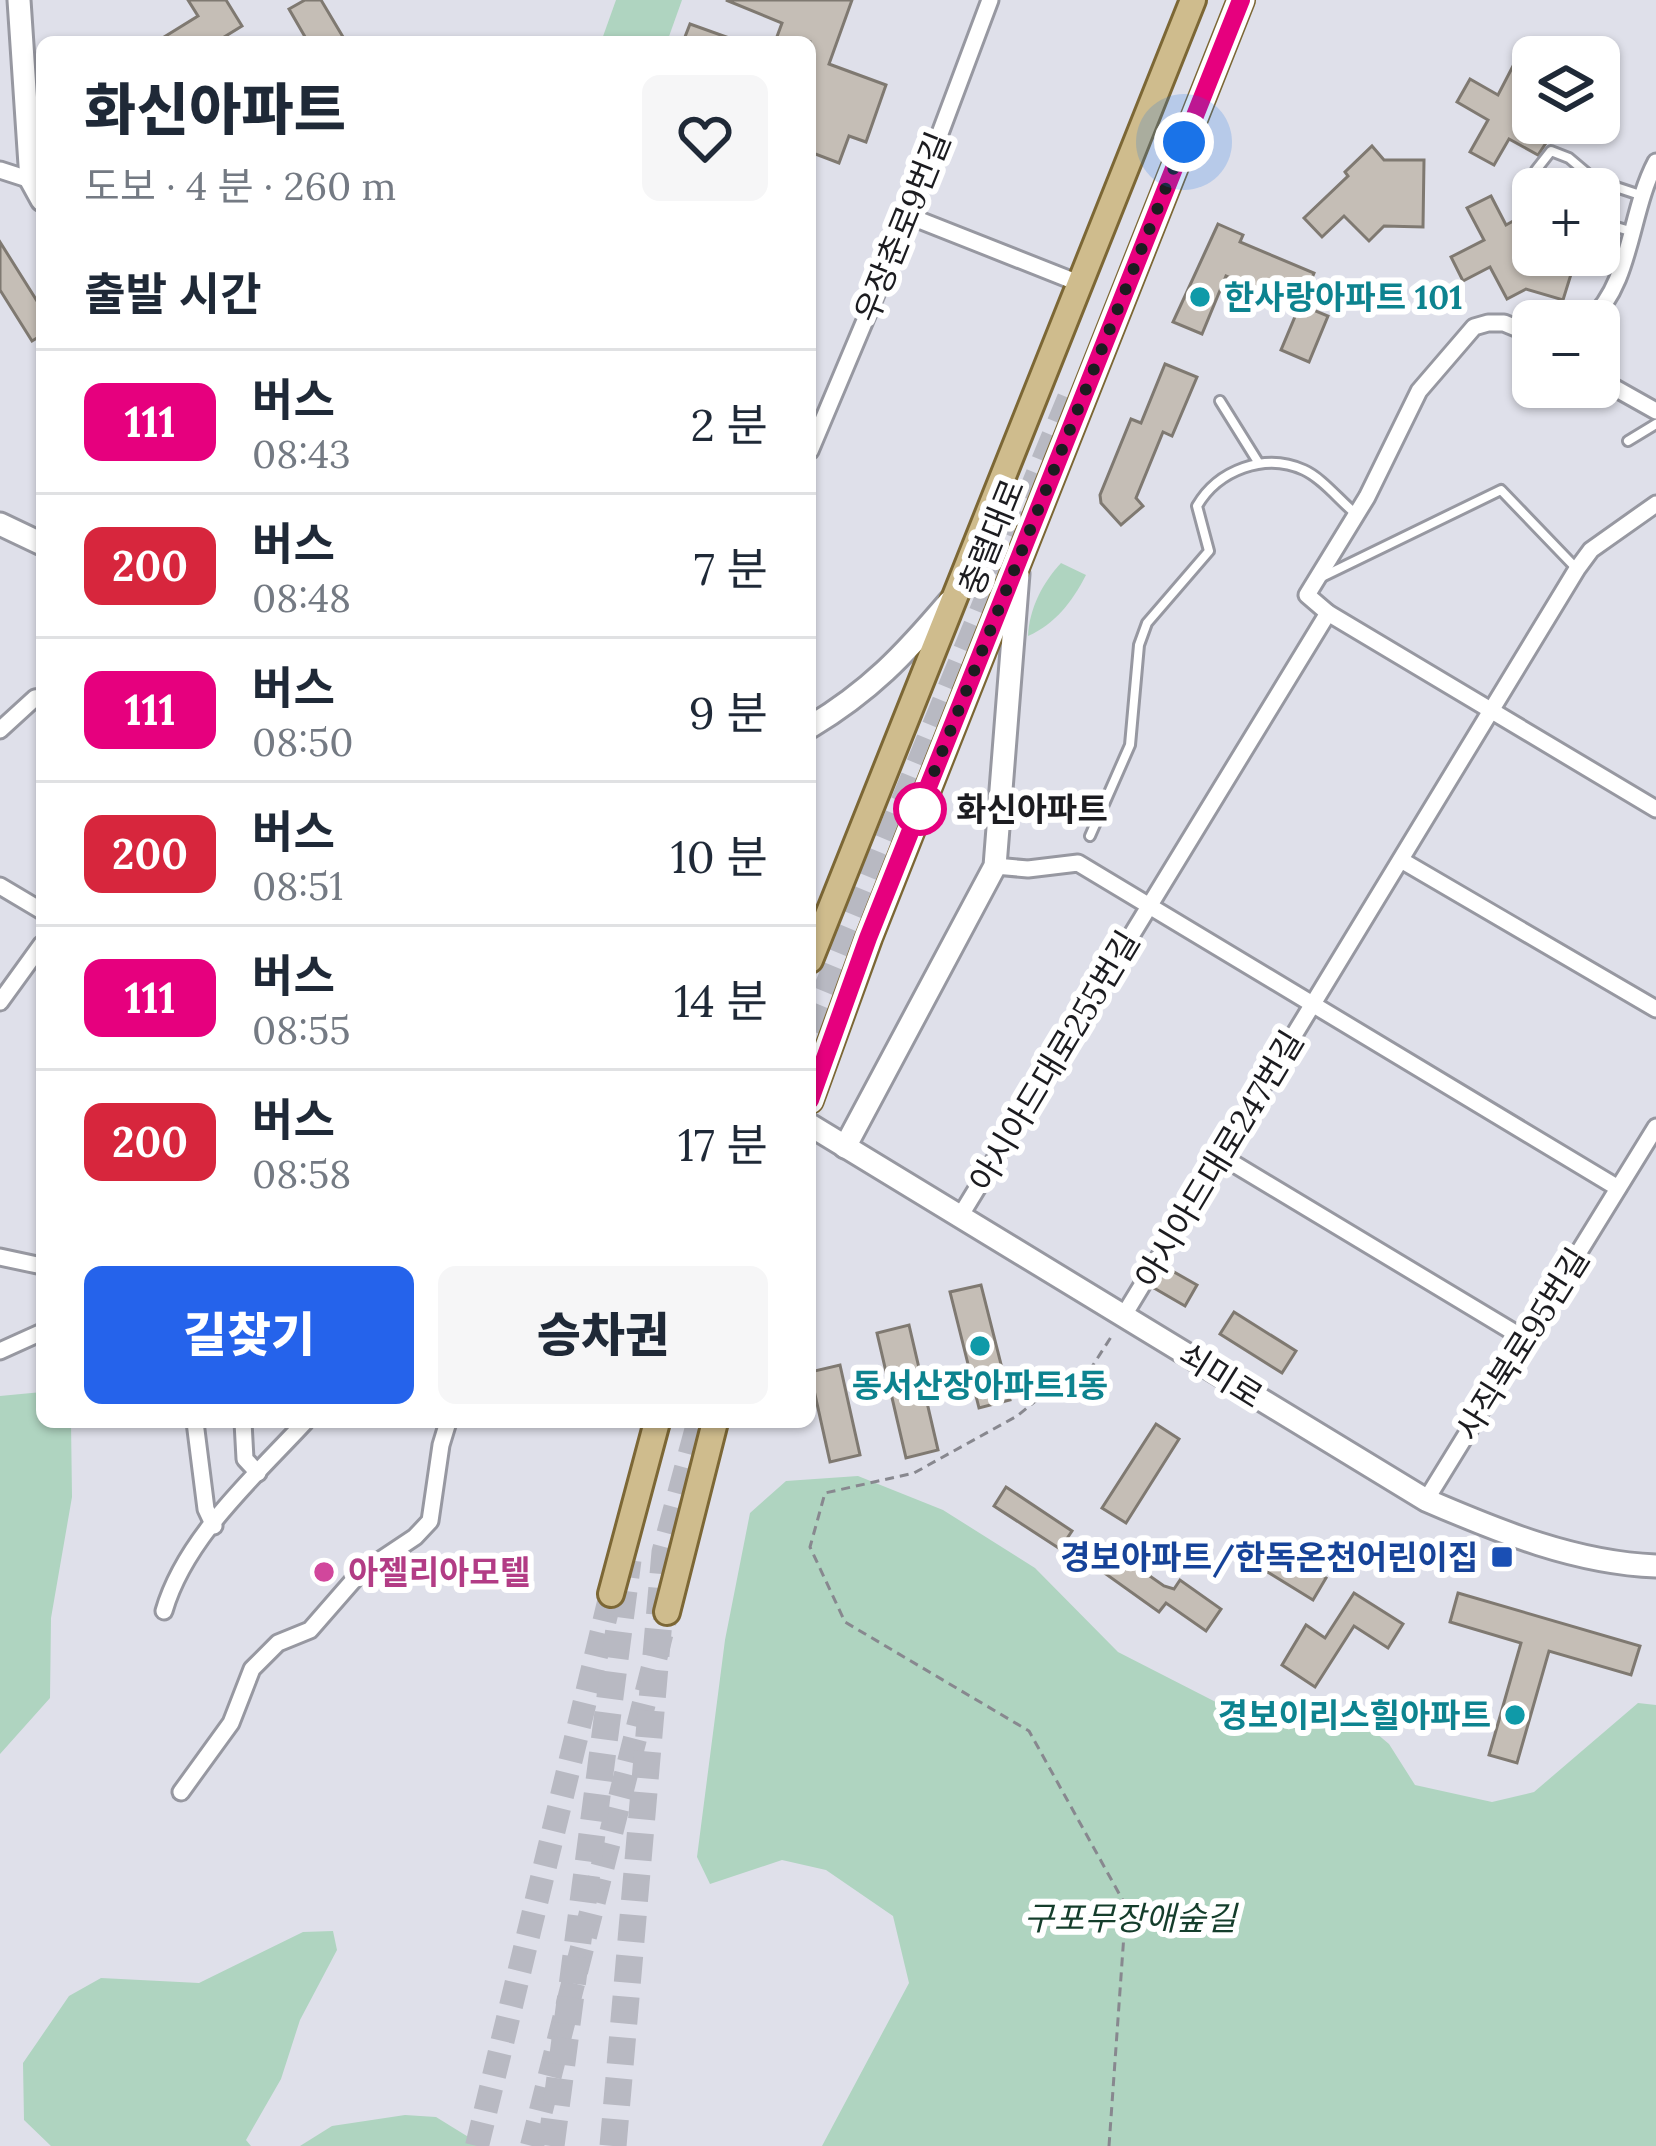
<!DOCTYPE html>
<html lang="ko">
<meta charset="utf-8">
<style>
:root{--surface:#fff;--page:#f6f6f7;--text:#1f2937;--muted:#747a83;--line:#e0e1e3;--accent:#2563eb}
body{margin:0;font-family:Lora,"Noto Sans KR",serif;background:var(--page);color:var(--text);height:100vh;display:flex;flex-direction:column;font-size:45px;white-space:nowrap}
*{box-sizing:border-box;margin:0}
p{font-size:39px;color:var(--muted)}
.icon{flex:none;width:66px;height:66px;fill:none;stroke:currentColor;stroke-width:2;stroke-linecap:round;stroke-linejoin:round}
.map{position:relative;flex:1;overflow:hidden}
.side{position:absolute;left:36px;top:36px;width:780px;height:1392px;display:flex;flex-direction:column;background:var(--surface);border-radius:18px;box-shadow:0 3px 9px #0004}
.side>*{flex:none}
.badge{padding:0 24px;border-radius:18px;font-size:42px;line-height:78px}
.buttons{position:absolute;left:1512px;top:36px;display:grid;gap:24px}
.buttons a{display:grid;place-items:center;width:108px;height:108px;border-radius:18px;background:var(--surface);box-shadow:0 3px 9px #0004;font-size:60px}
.you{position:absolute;width:60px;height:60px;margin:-30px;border:9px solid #fff;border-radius:50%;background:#1a73e8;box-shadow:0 0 0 18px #1a73e833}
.map>.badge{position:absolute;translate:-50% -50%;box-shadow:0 0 0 6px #fff}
h2{padding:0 48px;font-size:45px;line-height:108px}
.round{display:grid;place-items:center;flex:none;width:126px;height:126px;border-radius:18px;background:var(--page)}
.overview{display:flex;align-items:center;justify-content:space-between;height:204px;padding:0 48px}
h1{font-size:57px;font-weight:800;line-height:90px}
.primary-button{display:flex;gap:24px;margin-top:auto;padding:24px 48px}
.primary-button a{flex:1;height:138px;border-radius:18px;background:var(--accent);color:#fff;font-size:48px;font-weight:800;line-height:138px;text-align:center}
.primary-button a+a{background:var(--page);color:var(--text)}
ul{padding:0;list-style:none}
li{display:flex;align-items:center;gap:36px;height:144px;padding:0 48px;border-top:3px solid var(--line)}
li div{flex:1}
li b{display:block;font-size:45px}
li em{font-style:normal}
li .badge{min-width:132px;font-weight:700;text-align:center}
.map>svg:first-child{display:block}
.green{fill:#afd4c0}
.building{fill:#c5beb6;stroke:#7f7971;stroke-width:3}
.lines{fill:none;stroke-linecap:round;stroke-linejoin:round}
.primary-tunnel{stroke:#b8b9c2;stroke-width:24;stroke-dasharray:24 12;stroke-linecap:butt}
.highway-tunnel{stroke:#b8b9c2;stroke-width:27;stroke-dasharray:27 14;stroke-linecap:butt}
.lane-casing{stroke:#9798a1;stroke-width:14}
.street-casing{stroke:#9798a1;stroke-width:21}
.secondary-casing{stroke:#9798a1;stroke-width:27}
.primary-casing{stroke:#7c6735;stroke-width:30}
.path{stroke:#88888f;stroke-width:3;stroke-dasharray:9 6;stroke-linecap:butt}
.lane{stroke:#fff;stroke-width:8}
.street{stroke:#fff;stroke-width:15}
.secondary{stroke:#fff;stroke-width:21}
.primary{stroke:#cfbc8d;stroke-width:24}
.line-casing{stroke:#fff;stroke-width:27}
.line{stroke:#e6007e;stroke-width:18}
.walk{stroke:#1c1c20;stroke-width:12;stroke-dasharray:0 21.6}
.culture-dot{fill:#0f9aa8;stroke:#fff;stroke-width:4.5}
.stop-dot{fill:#fff;stroke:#e6007e;stroke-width:6}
.transit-dot{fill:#1a4fb4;stroke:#fff;stroke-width:4.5}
.hotel-dot{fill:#d1479c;stroke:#fff;stroke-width:4.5}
.labels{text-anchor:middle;stroke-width:12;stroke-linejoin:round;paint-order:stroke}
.street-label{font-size:33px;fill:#1c1c20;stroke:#fff}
.culture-label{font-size:33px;font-weight:bold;fill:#0d838f;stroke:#fff;text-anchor:start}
.stop-label{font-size:33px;font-weight:bold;fill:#1c1c20;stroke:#fff;text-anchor:start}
.transit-label{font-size:33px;font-weight:bold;fill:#164399;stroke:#fff;text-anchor:end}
.hotel-label{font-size:33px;font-weight:bold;fill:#b23c85;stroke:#fff;text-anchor:start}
.park-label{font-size:33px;font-style:italic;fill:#143d2b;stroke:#fff}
</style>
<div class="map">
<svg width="1656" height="2146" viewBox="0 0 1656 2146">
<rect width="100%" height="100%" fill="#dfe0ea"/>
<g class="green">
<polygon points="616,0 682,0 667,42 601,42"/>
<path d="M1061,563l25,12c-14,27 -31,49 -58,61 1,-27 15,-54 33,-73z"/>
<polygon points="42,1392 42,1422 71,1422 72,1497 51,1618 50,1698 0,1754 0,1396"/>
<polygon points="858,1476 943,1510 1035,1568 1118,1652 1249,1719 1323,1722 1357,1717 1389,1744 1415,1785 1492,1802 1534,1792 1638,1703 1656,1705 1656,2146 822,2146 909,1983 893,1916 826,1870 782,1860 710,1884 697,1857 725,1640 750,1513 786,1481"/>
<polygon points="333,1931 337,1950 300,2020 281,2079 246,2140 251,2146 51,2146 24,2120 23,2063 69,1996 101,1978 199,1983 303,1932"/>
<polygon points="405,2115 436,2117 483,2146 300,2146 332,2126"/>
</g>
<g class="building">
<polygon points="188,0 226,0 242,26 216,42 156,42 198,16"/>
<polygon points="305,0 321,0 346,42 308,42 289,9"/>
<polygon points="726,0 852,0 829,64 886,85 866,142 849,136 839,163 810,152 810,42 775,42 782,23"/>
<polygon points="690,24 735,40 735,42 683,42"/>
<polygon points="1514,64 1533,74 1533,123 1583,123 1583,127 1550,137 1538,155 1509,139 1494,165 1470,152 1488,120 1457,102 1470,79 1498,95"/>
<polygon points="1372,146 1384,160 1424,160 1423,227 1384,226 1369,241 1344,216 1322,237 1304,218 1348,176 1345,172"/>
<polygon points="1491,196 1506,225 1533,210 1533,255 1577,255 1563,300 1526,289 1507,299 1490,267 1463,281 1451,257 1484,240 1467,208"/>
<polygon points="1218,224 1243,235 1240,242 1314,273 1301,305 1328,316 1309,362 1281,350 1299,307 1226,276 1202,334 1173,322"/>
<polygon points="0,242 42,309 42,335 32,341 0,290"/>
<polygon points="1165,364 1197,377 1172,436 1163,432 1136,498 1143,506 1121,525 1101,503 1100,495 1131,419 1141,423"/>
<polygon points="1167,1268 1197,1285 1185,1306 1154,1288"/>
<polygon points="981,1285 1010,1400 979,1408 950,1292"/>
<polygon points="1234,1312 1296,1351 1282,1373 1220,1334"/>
<polygon points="909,1325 938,1450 906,1458 877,1333"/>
<polygon points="840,1365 860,1455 830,1462 810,1372"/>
<polygon points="1156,1424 1179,1439 1126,1523 1102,1508"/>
<polygon points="1006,1487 1072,1531 1060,1549 994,1506"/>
<polygon points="1279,1549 1326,1578 1313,1600 1266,1571"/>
<polygon points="1117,1553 1164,1586 1174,1589 1180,1580 1221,1609 1206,1631 1166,1603 1159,1612 1103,1572"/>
<polygon points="1354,1593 1403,1624 1388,1648 1354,1626 1315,1687 1282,1665 1306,1625 1325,1638"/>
<polygon points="1458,1593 1640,1646 1631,1675 1549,1651 1517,1763 1489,1755 1521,1643 1450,1622"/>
</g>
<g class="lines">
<g class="primary-tunnel">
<polyline points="477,2146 611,1594"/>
<polyline points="532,2146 667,1612"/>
</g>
<g class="highway-tunnel">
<polyline points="810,1030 1074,390"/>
<polyline points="551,2146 628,1560"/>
<polyline points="613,2146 665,1552 700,1422"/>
</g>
<g class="lane-casing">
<g id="lane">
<polyline points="1533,189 1536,170 1551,151 1569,158 1595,180 1640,195"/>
<polyline points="1599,222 1630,231"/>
<polyline points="1220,401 1258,462"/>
<polyline points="1628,441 1656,424"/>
<polyline points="1324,576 1501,490 1575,567"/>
<path d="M1090,836l40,-91 9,-100 8,-22 62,-72 -12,-45c21,-36 68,-54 107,-36 18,8 36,31 52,44"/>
</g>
</g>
<g class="street-casing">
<g id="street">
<polyline points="0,170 31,180"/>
<polyline points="909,216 1081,284"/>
<path d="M1589,321c43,-38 40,-108 67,-159"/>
<polyline points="1533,335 1504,323 1488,323 1474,327 1462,341 1419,391 1367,497 1307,595 1328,613 1656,809"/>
<polyline points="1599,379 1656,411"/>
<polyline points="810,451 909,216 990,0"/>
<polyline points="0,730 35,698 42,697"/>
<polyline points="1401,860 1656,1009"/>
<polyline points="995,866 1028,869 1078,863 1618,1188"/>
<polyline points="0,886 42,911"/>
<polyline points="0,1002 42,944"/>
<polyline points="1221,1156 1525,1339"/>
<polyline points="959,1218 1328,613"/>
<polyline points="0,1257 42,1266"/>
<polyline points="1124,1315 1577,569 1591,550 1656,504"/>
<polyline points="0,1351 42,1332"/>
<polyline points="195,1422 206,1509 214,1526"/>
<polyline points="243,1422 245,1459 258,1473"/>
<polyline points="1426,1500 1656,1127"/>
<path d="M164,1611c21,-73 90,-134 141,-189"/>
<polyline points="181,1792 231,1723 252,1669 278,1643 310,1630 358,1575 415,1537 430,1521 441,1445 448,1422"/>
</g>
</g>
<g class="secondary-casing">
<g id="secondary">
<polyline points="19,0 31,180 42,200"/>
<polyline points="0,524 42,544"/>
<path d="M810,727c60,-36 94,-72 139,-125"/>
<path d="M810,1125l616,375c74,32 150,63 230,66"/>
<polyline points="845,1147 995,866 1018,574"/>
</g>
</g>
<g class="primary-casing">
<g id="primary">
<polyline points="810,960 1193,0"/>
<polyline points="810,1100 869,938 1241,0"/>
<polyline points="611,1594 657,1422"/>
<polyline points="667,1612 715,1422"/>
</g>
</g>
<polyline class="path" points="1109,2146 1126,1906 1029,1731 845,1622 810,1547 825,1493 914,1473 1017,1416 1052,1388 1077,1390 1113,1334"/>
<use href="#lane" class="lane"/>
<use href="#street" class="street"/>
<use href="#secondary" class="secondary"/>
<use href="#primary" class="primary"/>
</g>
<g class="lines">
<g class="line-casing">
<polyline id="line" points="810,1100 868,938 1241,0"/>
</g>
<use href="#line" class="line"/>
<polyline class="walk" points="920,809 915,820 1184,142"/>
</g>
<g class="culture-dot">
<circle cx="1200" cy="297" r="12"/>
<circle cx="980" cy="1346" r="12"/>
<circle cx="1515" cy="1715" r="12"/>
</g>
<circle class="stop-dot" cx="920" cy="809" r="24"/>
<rect class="transit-dot" x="1490" y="1545" width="24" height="24" rx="6"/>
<circle class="hotel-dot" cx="324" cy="1572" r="12"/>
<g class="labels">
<g class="street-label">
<text transform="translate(902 227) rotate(-68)" y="12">우장춘로9번길</text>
<text transform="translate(991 537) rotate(-68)" y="12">충렬대로</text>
<text transform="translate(1054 1061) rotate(-59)" y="12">아시아드대로255번길</text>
<text transform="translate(1219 1159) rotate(-59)" y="12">아시아드대로247번길</text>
<text transform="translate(1522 1344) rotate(-58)" y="12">사직북로95번길</text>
<text transform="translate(1221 1375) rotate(32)" y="12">쇠미로</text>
</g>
<g class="culture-label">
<text x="1224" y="309">한사랑아파트 101</text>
<text x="980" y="1397" text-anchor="middle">동서산장아파트1동</text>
<text x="1491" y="1727" text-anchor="end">경보이리스힐아파트</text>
</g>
<g class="stop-label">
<text x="956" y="821">화신아파트</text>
</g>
<g class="transit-label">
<text x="1478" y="1569">경보아파트/한독온천어린이집</text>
</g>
<g class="hotel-label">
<text x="348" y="1584">아젤리아모텔</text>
</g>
<g class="park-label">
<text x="1130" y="1930">구포무장애숲길</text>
</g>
</g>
</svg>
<div class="buttons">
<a><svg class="icon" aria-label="layers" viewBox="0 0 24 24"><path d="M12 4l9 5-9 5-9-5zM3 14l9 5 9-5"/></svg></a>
<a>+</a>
<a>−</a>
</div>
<div class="you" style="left:1184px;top:142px"></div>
<section class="side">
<div class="overview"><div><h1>화신아파트</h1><p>도보 · 4 분 · 260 m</p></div><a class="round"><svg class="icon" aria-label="heart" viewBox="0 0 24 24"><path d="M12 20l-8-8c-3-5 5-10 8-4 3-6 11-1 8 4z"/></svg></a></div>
<h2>출발 시간</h2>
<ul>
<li><span class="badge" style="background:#e6007e;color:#fff">111</span><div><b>버스</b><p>08:43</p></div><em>2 분</em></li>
<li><span class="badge" style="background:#d7263d;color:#fff">200</span><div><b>버스</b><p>08:48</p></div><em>7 분</em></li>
<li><span class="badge" style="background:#e6007e;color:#fff">111</span><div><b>버스</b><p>08:50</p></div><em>9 분</em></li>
<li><span class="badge" style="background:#d7263d;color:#fff">200</span><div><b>버스</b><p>08:51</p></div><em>10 분</em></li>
<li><span class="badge" style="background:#e6007e;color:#fff">111</span><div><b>버스</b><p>08:55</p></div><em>14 분</em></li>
<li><span class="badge" style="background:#d7263d;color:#fff">200</span><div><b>버스</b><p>08:58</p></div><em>17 분</em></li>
</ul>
<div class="primary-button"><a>길찾기</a><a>승차권</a></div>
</section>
</div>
